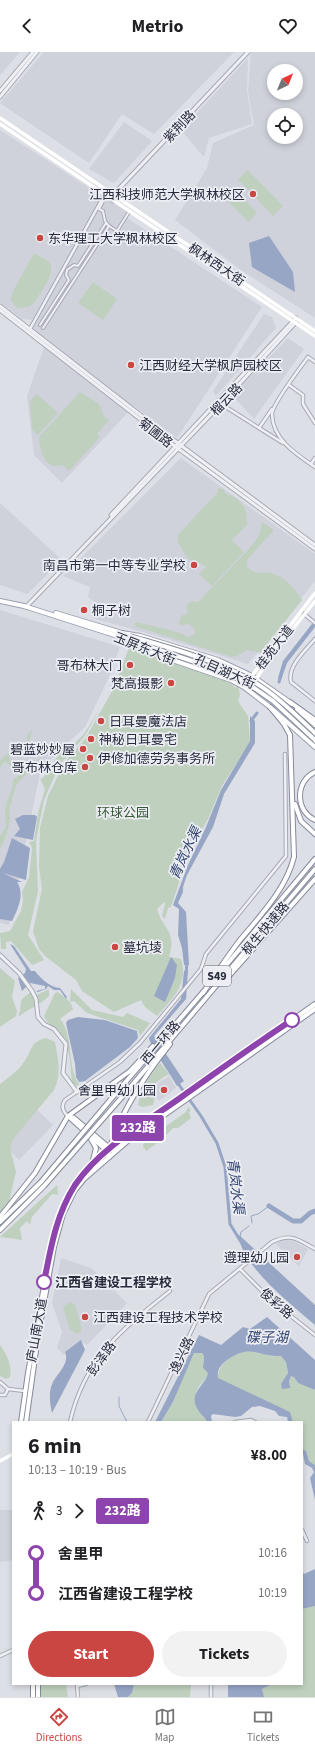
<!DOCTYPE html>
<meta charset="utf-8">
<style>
:root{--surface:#fff;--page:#f2f2f2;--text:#202124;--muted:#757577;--line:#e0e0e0;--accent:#ca4643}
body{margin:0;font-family:"Source Sans 3","Noto Sans SC",sans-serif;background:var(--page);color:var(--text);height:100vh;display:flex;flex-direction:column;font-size:15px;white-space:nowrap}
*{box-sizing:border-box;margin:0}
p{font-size:13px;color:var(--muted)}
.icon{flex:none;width:22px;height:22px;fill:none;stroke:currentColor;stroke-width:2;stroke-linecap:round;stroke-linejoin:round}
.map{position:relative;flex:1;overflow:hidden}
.side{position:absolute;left:12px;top:1369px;width:291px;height:264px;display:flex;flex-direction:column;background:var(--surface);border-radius:0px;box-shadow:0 2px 6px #0003}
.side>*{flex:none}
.badge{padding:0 8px;border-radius:3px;font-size:14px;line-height:26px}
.needle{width:26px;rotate:43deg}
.tools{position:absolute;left:267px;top:12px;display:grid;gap:8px}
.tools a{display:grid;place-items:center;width:36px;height:36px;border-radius:50%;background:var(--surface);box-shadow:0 2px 6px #0003;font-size:20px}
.map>.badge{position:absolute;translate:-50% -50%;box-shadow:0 0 0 2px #fff}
.legs{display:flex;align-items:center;gap:6px;height:44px;padding:0 16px;font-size:13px}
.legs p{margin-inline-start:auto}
.overview{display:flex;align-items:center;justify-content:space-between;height:68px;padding:0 16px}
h1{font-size:22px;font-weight:700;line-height:30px}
.primary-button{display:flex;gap:8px;margin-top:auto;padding:8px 16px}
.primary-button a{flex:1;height:46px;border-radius:24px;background:var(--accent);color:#fff;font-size:16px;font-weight:700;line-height:46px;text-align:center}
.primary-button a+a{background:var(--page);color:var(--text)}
ul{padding:0 16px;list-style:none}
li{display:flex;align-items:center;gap:14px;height:40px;font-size:15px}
li i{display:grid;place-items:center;width:6px;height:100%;margin:0 5px;background:currentColor}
li i::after{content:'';width:10px;height:10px;margin:-5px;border:3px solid;border-radius:50%;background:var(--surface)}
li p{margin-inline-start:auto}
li:first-child i{background:linear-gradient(#0000 50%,currentColor 0)}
li:last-child i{background:linear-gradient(currentColor 50%,#0000 0)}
header{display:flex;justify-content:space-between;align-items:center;height:52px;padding:0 16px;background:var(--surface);font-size:18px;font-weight:700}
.tab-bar{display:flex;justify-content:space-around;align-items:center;height:56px;border-top:1px solid var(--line);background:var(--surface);font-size:11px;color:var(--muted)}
.tab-bar a{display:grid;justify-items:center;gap:2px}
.tab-bar .selected{color:var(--accent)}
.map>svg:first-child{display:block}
.built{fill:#cfd1db;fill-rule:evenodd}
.green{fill:#bfd0be}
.water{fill:#98a6c6}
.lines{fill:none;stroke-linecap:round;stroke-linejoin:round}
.stream{stroke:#98a6c6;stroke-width:1}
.canal{stroke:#98a6c6;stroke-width:3}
.river{stroke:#98a6c6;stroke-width:5}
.pedestrian-casing{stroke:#a6a9b3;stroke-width:4}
.minor-casing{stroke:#a6a9b3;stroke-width:4.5}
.tertiary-casing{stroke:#a6a9b3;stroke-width:5}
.primary-casing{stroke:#9ca1b2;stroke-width:6}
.trunk-casing{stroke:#858a9c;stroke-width:6}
.pedestrian{stroke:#eff0f5;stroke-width:2}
.minor{stroke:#eff0f5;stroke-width:2.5}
.tertiary{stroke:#eff0f5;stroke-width:3}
.secondary{stroke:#fff;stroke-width:3.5}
.primary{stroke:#fff;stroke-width:4}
.trunk{stroke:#fff;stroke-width:4}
.trunk-bridge-casing{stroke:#858a9c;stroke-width:6;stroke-linecap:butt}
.trunk-bridge{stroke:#fff;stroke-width:4}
.line-1-casing{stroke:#fff;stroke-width:9}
.line-1{stroke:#8e44ad;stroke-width:6}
.poi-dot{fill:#ca4643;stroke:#eceef4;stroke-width:1.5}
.stop-1-dot{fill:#fff;stroke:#8e44ad;stroke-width:2}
.labels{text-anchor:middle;stroke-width:3.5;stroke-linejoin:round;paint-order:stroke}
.shield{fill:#eceef4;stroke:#626673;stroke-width:1}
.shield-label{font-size:12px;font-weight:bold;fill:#272b3c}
.street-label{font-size:13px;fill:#272b3c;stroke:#eceef4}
.poi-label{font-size:13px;fill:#272b3c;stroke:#eceef4;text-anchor:end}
.park-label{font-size:13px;fill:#355734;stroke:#eceef4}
.stop-label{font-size:13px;font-weight:bold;fill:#272b3c;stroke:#eceef4;text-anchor:start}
.water-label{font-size:14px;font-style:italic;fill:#32436f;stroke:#eceef4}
</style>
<header><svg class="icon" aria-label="back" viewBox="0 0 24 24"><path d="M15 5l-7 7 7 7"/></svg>Metrio<svg class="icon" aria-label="heart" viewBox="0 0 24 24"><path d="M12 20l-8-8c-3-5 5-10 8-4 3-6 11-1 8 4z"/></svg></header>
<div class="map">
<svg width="315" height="1645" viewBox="0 0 315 1645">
<rect width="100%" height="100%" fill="#dddfe6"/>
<g class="built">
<polygon points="0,0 20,0 0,23"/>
<polygon points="44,0 234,0 154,82 122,62 89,111 0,51"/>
<path d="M251,0h64v266l-74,-48 -66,-50 32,-52 6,-25 41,-18 -6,-34zM274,19h22v22h-22zM274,63h22v22h-22z"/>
<polygon points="248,6 247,39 252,72 209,86 204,105 181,78"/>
<polygon points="124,70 152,89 114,131 89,117"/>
<polygon points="0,78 103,145 32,268 22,267 0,250"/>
<polygon points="106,143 131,160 127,166 262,255 177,386 134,354 62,431 34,403 27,344 48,284 45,288 30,276"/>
<polygon points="264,262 272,265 276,276 216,344 213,339"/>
<polygon points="288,286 304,297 254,367 232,343"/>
<polygon points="181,406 315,502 315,529 248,612 168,587 92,566 95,550 88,545 90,535 63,524"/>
<polygon points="0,451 62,508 27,542 0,533"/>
<polygon points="0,558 120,595 109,625 85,675 41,716 9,873 0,871"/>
<polygon points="169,1024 176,1036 159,1049 153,1040 158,1031"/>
<polygon points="36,1057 53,1073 19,1108 4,1093"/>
<polygon points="284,1187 292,1188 308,1197 299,1214 275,1191"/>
<polygon points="61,1206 91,1216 127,1251 87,1293 81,1289 64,1303 57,1296 62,1280 52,1251"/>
<polygon points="0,1458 13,1458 13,1508 0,1510"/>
</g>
<g class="green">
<polygon points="248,118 283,154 273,164 238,127"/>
<polygon points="235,137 257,161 248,170 225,146"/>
<path d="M34,201c4,3 11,5 14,8 11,10 -9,33 -15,43l-5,3 -11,1 -6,-7 1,-8z"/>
<polygon points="93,230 117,247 103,268 78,251"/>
<path d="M80,340l19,12 5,12 5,4 -12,14 3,3 -31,34 -6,-6 -10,1c-12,-7 -13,-17 -14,-29z"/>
<polygon points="37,342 58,361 38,383 32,378 30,349"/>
<path d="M218,436l5,1 3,5c12,2 23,15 20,27l2,3 -16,16 12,12 -32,34 -13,-12 7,-7c-6,-6 -10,-3 -15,-7 -8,-5 -9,-13 -14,-20l2,-2 -2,-2 41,-44z"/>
<path d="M262,470l12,8 -27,30v7c12,10 16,3 27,7 12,4 21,15 28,26l-42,53 -13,-3 -10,6 -5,1 -98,-31 2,-4c14,4 41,8 52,15l7,-3 -1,-6 -5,-4 -9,1 -1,-3 2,-6 7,-3 -2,-7 5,-5 7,1 51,-53 10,-13z"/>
<path d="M130,593l36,15 59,19 11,9 2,-3 2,10 -2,6 10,15 2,26 -28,44 -14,33 -20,35 -17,53 -3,1 -3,11 -3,-3 3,-12 -1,-2 -7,7c6,22 20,20 12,48l12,2c8,26 -9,39 -24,57l-12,-9 -4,-7 -27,12 -32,-21 -6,-11 -31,-24 -6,-7 -6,-18 9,-42 -3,-22 1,-39 8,-32 17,-34 20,-23 29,-51z"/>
<polygon points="101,655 84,685 60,712 44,748 36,789 38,839 28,883 44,908 32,913 11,889 6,890 6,897 1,897 0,881 10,879 21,859 23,848 22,840 29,825 32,796 29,790 34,789 38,761 45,737 40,727 43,726 62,698 65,701 84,682"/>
<polygon points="33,677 29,689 17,697 9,705 12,715 5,709 0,716 0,725 0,708 18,693 26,689 27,684"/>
<polygon points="45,702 16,733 9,758 10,767 7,781 0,797 0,784 6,774 5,755 12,737 13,728"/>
<polygon points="0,916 15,929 12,945 17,959 16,964 0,975"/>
<path d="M49,937v7c-9,9 -21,13 -31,21 7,-17 -5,-13 16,-27l3,5z"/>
<path d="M71,937l21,21 31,7 4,-4 23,10 -10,13 -2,-6 -51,-17 -13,-12 -4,1 3,7 -13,10c15,18 6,47 19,65l-2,2 -5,-4c-2,-18 -1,-37 -13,-50 -6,-6 -12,-8 -15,-16l11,-23 3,-1 12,10z"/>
<path d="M46,986l9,4c3,17 7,32 -1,48l-41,49 -3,9 6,24 -8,34 -8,9v-131c8,-6 18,-13 24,-22 9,-12 5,-20 22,-24z"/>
<path d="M160,1011l9,11c-9,5 -21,12 -18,24h4l-2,7 -11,2 -4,-2c3,-16 12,-30 22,-42z"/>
<polygon points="188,1055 191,1058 189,1061 191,1066 178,1076 173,1076 160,1089 146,1099 143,1094 144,1090 186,1060"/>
<polygon points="57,1133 58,1143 52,1142 32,1165 30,1173 27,1169 20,1176 22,1188 0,1185"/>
<polygon points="70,1250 75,1253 82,1278 78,1282 70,1278 63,1255"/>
<path d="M0,1293c7,10 12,19 10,32l-4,2 -6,-3z"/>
<path d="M246,1299c13,1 23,6 35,5l5,6 2,12 -7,10 8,-3 2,-5h3l4,7 17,7v75l-6,-4 -3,-9 -4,-3v-27h-9l-4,-10 -71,-33c-1,-15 15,-26 28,-28z"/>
<polygon points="194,1301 202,1301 204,1304 203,1310 205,1319 209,1320 207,1325 199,1334 196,1340 198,1358 207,1370 161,1370 173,1350"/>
<polygon points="315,1554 315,1645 264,1645 262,1637 272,1632 302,1632 302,1557"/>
<polygon points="39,1632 66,1632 68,1645 40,1645"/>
<polygon points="134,1632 191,1632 190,1645 128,1645 132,1641"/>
</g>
<g class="water">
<polygon points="269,184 293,220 295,240 252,215 249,191"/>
<polygon points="315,568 315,575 287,611 281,628 278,626 283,609"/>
<polygon points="250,664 255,669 255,691 224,742 213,775 187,823 183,835 183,840 178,851 186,860 189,913 184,913 182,896 178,883 179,857 173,853 188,813 206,775 221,738 250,689"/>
<polygon points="23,763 35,763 37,765 33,788 14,784 20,777 15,767"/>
<path d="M12,786l18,10 -4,32 -23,-7 19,9h-5c8,12 1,27 -5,39l-12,-2v-50l4,-7z"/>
<path d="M10,892l4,2 17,25h4c5,7 16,17 25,17l7,9 -1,2 -6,-9h-6l-6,-4 -2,3 -8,3 -2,-1 9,-2v-3l-15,-3 -8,8 -4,-13 7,-5 1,-4z"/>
<polygon points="171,905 177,913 175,926 165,950 154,944"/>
<path d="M188,918l-2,29 -32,37 30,45 -7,5c-5,-9 -28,-42 -28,-48l32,-39 3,-28z"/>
<polygon points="78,965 105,968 137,979 138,986 130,995 85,1029 79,1030 76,1025 75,1012 66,971 68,968"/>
<path d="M238,1182l77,71v20c-24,-21 -73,-58 -77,-91z"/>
<path d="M267,1265l48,43v30l-17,-7 -4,-6 -3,-1 -2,5 1,7 -8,1 -1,-5 7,-11 -2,-11 -5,-6c-24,1 -30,-13 -54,4 -7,6 -10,9 -9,18l72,34 3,10h-5l-1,-5 -8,-1 -4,-5 -15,-5 -8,1 -11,9 -6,1 -22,-3 -2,2 1,6h-5c-2,-5 -7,-8 -9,-12 -11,-17 8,-25 10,-37l-5,-5 1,-12 -2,-3h-8l-21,49 -12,20h-6l44,-87 22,10 22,-18 7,2z"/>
<path d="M81,1288l4,10 -33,63c-2,-9 -4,-22 1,-31 5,-9 17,-19 12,-30z"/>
<polygon points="302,1397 306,1399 309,1409 315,1413 315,1448 310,1426 314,1420 312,1416 305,1412"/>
<polygon points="315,1517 315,1554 302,1557 302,1519 304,1522"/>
<polygon points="114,1632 134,1632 132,1641 128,1645 118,1645"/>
<polygon points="228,1632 272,1632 262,1637 264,1645 228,1645"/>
</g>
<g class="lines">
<g class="stream">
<polyline points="252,1171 251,1164 258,1162 269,1154"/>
<polyline points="240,1185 241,1180 249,1174"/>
<polyline points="119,1345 119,1354 127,1370"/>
</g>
<g class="canal">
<polyline points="279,630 281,623"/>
<polyline points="251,669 257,661"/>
<polyline points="186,922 187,910"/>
<polyline points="177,1030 201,1064 217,1091 225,1115 230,1172 241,1190"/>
</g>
<polyline class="river" points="269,1154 293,1169 301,1169 310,1161 315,1159"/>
<g class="pedestrian-casing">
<g id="pedestrian">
<polyline points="40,273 69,228 66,223 67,218 74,213 78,214 106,171 109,174 105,169 103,159 99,157 105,145 105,143"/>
<polyline points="43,276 109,174 117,179 129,160"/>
</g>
</g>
<g class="minor-casing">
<g id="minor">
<polyline points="30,277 105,142"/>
<path d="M315,310l-7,-5c-7,10 -36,47 -36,57 0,25 25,41 43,53"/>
<polyline points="289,333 303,343 303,352 315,371"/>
<polyline points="218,350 259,376"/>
<polyline points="272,357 259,376 283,391"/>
<polyline points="311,412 315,406"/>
<polyline points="304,562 315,571"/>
<path d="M315,587c-9,11 -28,27 -24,43l24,19"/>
<path d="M68,1064c-6,-5 -7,-10 -3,-16l55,-38 20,-19 61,-74 5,-15 80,-98 -1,-102"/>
<polyline points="240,1217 273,1250 315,1283"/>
<polyline points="0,1330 8,1337 25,1339"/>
<polyline points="0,1343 5,1343 8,1337"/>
<path d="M70,1370c14,-63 52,-93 100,-131"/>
<path d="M148,1370l61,-128 63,-52c20,-9 25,-3 43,7"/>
<polyline points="235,1370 251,1368 255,1370"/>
<polyline points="302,1478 307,1489"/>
<polyline points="0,1604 13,1598"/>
<polyline points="77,1632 78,1645"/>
<polyline points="77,1634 86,1632"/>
<polyline points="211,1645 211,1632"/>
</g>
</g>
<g class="tertiary-casing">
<g id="tertiary">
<polyline points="0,39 33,0"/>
<polyline points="0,45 37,0"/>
<polyline points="113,149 114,142 248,0"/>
<polyline points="0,254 152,372 315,493"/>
<polyline points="0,258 176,395 315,497"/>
<polyline points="111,463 296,266"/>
<polyline points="26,555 221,352 296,270"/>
<polyline points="0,903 19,921 32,939 36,947 38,965 44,972 54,977 66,992 63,1021 77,1040"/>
</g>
</g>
<g class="primary-casing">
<g id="primary">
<polyline points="0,549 24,554 124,586 155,602 231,628 244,635 270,655 315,695"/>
<polyline points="56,561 122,581 140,584 218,608 252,624 292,652"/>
<polyline points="297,657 315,673"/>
</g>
</g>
<g class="trunk-casing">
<g id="trunk">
<polyline points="122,581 130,584"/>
<polyline points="290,650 315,668"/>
<path d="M315,720c-20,9 -20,39 0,48"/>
<polyline points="295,752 301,769 315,782"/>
<polyline points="218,923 315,807"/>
<polyline points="228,925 315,827"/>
<path d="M203,941c12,-18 24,-36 37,-53 21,-25 46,-51 54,-83l-4,-122 -6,-11 -14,-17"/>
<polyline points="117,1040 204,939"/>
<polyline points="122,1045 315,817"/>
<polyline points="68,1064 74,1066 112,1098"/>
<polyline points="68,1064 107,1099 109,1105"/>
<polyline points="91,1087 96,1096 92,1112"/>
<path d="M110,1096c12,-39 35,-73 60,-104"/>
<polyline points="0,1165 35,1121 68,1064 130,1019 153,994"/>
<polyline points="0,1170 41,1130"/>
<polyline points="0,1178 44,1134"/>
<path d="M21,1370l7,-49 26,-141c11,-43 40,-71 75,-97l186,-131"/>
<polyline points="26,1370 38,1284 54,1195 63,1162 75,1138 84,1127 130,1087 315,957"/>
<polyline points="33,1632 33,1645"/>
<polyline points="38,1632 38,1645"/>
</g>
</g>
<use href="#pedestrian" class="pedestrian"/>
<use href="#minor" class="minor"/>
<use href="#tertiary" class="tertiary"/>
<g class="secondary">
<polyline points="0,66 315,279"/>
<polyline points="0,72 315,284"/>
<polyline points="251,625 315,541"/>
<polyline points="255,629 269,607 315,549"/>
<polyline points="0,1409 13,1402"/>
</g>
<use href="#primary" class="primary"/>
<use href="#trunk" class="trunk"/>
<g class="trunk-bridge-casing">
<g id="trunk-bridge">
<path d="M130,584c40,12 82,23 119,43 25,14 45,34 66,54"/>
<polyline points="129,588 219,618 247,631 273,649 315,688"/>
<polyline points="41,1130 117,1040"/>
<polyline points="44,1134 122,1045"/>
</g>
</g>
<use href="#trunk-bridge" class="trunk-bridge"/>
</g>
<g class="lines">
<g class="line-1-casing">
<path id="line-1" d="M44,1230c7,-35 12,-67 31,-97 25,-37 70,-62 105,-87 37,-26 74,-53 112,-78"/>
</g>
<use href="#line-1" class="line-1"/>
</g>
<g class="poi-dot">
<circle cx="253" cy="142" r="4"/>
<circle cx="40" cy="186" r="4"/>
<circle cx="131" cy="313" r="4"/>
<circle cx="194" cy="513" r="4"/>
<circle cx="84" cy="558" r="4"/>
<circle cx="130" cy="613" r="4"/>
<circle cx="171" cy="631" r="4"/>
<circle cx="101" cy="669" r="4"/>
<circle cx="91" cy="687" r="4"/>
<circle cx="83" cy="697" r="4"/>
<circle cx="90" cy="706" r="4"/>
<circle cx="85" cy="715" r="4"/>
<circle cx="115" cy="895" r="4"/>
<circle cx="164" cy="1038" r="4"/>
<circle cx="297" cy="1205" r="4"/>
<circle cx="85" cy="1265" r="4"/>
</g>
<g class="stop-1-dot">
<circle cx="292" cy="968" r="7"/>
<circle cx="44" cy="1230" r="7"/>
</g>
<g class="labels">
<rect class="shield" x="203" y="914" width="28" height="20" rx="3"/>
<g class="shield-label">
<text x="217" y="928">S49</text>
</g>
<g class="street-label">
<text transform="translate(179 74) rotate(-46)" y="5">紫荆路</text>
<text transform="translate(217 212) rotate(34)" y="5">枫林西大街</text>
<text transform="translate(226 347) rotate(-46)" y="5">榴云路</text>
<text transform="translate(156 380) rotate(38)" y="5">菊圃路</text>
<text transform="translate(274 595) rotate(-52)" y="5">桂苑大道</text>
<text transform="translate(145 596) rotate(22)" y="5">玉屏东大街</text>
<text transform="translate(225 619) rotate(24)" y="5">孔目湖大街</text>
<text transform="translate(265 876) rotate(-50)" y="5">枫生快速路</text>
<text transform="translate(160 990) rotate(-50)" y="5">西一环路</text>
<text transform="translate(277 1251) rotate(41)" y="5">俊彩路</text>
<text transform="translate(36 1278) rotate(-80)" y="5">庐山南大道</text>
<text transform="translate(181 1303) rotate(-64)" y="5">逸兴路</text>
<text transform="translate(101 1306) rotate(-54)" y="5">彭泽路</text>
</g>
<g class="poi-label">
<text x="245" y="147">江西科技师范大学枫林校区</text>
<text x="48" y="191" text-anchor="start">东华理工大学枫林校区</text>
<text x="139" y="318" text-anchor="start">江西财经大学枫庐园校区</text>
<text x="186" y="518">南昌市第一中等专业学校</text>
<text x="92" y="563" text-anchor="start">桐子树</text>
<text x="122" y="618">哥布林大门</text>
<text x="163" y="636">梵高摄影</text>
<text x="109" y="674" text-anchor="start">日耳曼魔法店</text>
<text x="99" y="692" text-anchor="start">神秘日耳曼宅</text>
<text x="75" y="702">碧蓝妙妙屋</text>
<text x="98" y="711" text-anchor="start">伊修加德劳务事务所</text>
<text x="77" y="720">哥布林仓库</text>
<text x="123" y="900" text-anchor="start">墓坑堎</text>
<text x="156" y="1043">舍里甲幼儿园</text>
<text x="289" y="1210">遵理幼儿园</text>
<text x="93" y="1270" text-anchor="start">江西建设工程技术学校</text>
</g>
<g class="park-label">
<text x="123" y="765">环球公园</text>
</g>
<g class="stop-label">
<text x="55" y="1235">江西省建设工程学校</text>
</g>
<g class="water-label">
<text transform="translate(185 801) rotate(-65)" y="5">青岚水渠</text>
<text transform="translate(236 1134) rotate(83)" y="5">青岚水渠</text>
<text x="267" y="1290">碟子湖</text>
</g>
</g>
</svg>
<div class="tools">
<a><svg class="needle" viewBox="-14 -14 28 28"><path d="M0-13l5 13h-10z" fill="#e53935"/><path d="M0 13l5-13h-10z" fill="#757577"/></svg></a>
<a><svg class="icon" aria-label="locate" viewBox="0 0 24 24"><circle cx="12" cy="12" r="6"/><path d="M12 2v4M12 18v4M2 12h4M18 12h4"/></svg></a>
</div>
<b class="badge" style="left:138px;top:1076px;background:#8e44ad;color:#fff">232路</b>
<section class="side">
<div class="overview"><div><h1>6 min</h1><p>10:13 – 10:19 · Bus</p></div><b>¥8.00</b></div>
<div class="legs"><svg class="icon" aria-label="walk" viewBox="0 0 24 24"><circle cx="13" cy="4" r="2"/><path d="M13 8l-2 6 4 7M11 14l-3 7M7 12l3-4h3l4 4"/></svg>3<svg class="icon" aria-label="forward" viewBox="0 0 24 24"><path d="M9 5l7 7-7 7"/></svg><b class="badge" style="background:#8e44ad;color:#fff">232路</b></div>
<ul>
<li><i style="color:#8e44ad"></i><b>舍里甲</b><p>10:16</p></li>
<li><i style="color:#8e44ad"></i><b>江西省建设工程学校</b><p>10:19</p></li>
</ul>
<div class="primary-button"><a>Start</a><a>Tickets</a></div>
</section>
</div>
<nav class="tab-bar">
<a class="selected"><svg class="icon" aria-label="directions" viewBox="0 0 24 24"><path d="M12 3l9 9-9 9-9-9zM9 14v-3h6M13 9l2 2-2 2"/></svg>Directions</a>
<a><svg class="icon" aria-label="map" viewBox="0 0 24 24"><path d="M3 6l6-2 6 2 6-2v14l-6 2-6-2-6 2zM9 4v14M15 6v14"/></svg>Map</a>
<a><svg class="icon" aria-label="tickets" viewBox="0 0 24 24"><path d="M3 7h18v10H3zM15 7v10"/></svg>Tickets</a>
</nav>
